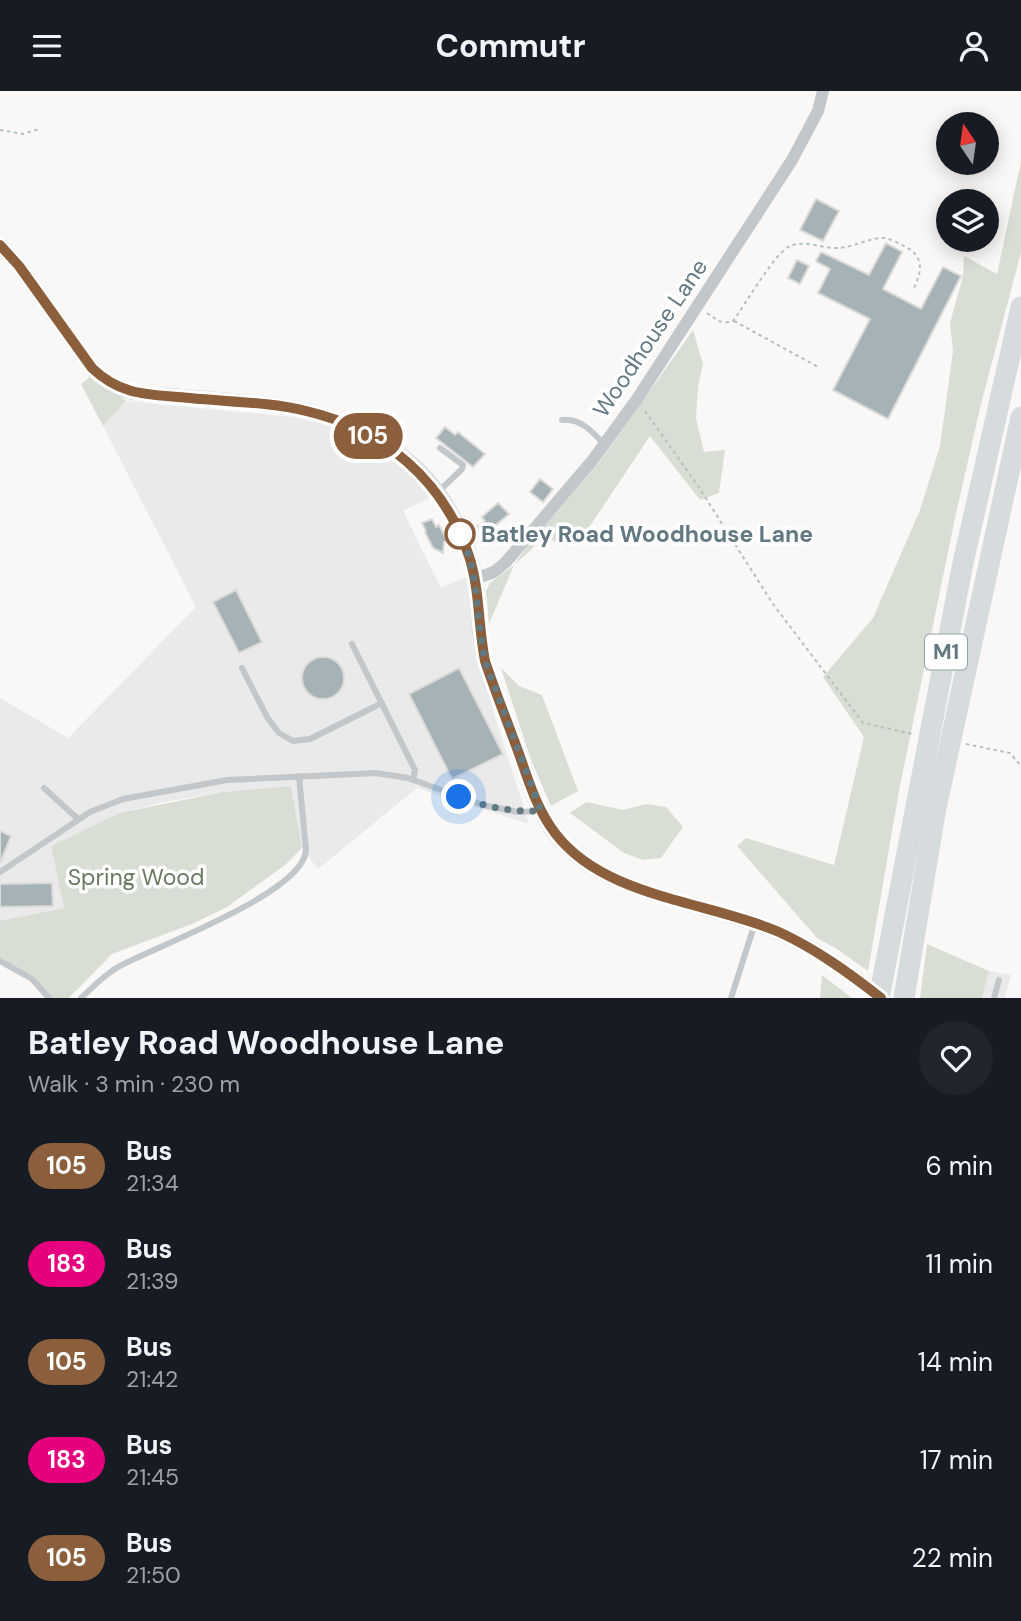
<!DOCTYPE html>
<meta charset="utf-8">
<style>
:root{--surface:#171b24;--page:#20242c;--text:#f1f3f6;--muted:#9ea1a6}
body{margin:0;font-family:"DM Sans",sans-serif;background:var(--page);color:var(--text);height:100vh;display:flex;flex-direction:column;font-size:26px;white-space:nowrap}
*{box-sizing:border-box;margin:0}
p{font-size:23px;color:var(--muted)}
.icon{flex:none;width:38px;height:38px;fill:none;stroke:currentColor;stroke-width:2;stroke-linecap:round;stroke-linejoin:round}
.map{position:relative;height:907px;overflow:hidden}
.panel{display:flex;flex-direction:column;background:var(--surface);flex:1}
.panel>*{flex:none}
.badge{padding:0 14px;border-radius:23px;font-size:24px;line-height:46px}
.needle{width:46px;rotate:347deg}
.tools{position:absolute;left:936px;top:21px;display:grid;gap:14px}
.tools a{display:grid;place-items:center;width:63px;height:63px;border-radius:50%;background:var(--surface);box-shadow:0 4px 18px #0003;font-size:35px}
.you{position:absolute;width:35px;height:35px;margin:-18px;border:5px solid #fff;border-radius:50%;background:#1a73e8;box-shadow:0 0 0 10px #1a73e833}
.map>.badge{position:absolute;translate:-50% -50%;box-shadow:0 0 0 4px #fff}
.round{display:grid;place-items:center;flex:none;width:74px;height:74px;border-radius:37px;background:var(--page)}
.summary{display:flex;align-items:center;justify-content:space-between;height:119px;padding:0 28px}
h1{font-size:33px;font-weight:700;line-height:52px}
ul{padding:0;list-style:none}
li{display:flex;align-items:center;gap:21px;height:98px;padding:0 28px}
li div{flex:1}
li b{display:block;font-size:26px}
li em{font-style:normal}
li .badge{min-width:77px;font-weight:700;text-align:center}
header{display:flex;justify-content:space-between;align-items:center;height:91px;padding:0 28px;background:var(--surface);font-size:32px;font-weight:700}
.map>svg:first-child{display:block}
.built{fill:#e9eae9}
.green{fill:#d9ded5}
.building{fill:#a5b2b6;stroke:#dadad8;stroke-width:2}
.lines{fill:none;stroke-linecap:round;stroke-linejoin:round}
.path{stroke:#b9bec0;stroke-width:2;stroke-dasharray:3.5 3.5;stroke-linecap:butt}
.lane{stroke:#c1c7ca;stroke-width:6}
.street{stroke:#c1c7ca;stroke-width:12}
.secondary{stroke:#d6dbde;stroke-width:16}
.highway{stroke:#d6dbde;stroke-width:21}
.line-casing{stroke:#fff;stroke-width:16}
.line{stroke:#8b5e3c;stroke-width:10}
.walk{stroke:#627982;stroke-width:7;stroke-dasharray:0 12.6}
.stop-dot{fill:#fff;stroke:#8b5e3c;stroke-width:3.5}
.labels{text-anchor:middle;stroke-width:7;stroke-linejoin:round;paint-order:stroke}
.shield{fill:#fff;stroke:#91a1a8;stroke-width:2}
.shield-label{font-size:21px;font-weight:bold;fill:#627982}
.street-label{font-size:23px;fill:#627982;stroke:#fff}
.stop-label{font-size:23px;font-weight:bold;fill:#627982;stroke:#fff;text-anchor:start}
.park-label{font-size:23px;fill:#6a7a61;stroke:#fff}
</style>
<header><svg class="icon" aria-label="menu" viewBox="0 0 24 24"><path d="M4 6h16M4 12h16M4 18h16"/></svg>Commutr<svg class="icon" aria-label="person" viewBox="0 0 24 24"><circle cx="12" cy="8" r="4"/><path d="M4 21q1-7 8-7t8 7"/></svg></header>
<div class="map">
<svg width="1021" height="907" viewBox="0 0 1021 907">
<rect width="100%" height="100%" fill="#f9f8f6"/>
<g class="built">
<polygon points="126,310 293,326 334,335 360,348 403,377 431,406 403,420 441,497 468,485 473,556 529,733 417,697 318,778 302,757 291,695 223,701 164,711 119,722 51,755 64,817 0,831 0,607 68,647 196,516 103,335"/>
<polygon points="989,880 1011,884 1005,907 982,907"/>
</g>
<g class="green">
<polygon points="1021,70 1021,161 980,317 955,427 899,700 868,880 837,858 817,847 737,755 746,747 834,774 864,646 823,586 873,527 920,419 940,355 953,260 950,232 963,185 964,165 997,183"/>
<polygon points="693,239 703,273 698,296 696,327 704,361 725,359 719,402 700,409 650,345 586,441 566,455 542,445 532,458 514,474 489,533 486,500 490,492 514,474 528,454 598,373"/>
<polygon points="90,286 126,310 103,335 81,293"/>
<polygon points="501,577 519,595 542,604 578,700 551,715 531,669"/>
<polygon points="291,695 302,757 285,774 227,816 192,833 112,863 69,907 51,907 32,888 0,872 0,830 64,817 51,755 119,722 223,701"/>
<polygon points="586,711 623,719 646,713 666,716 683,736 661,767 643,769 624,762 570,722"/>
<polygon points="927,853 989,880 982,907 920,907"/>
<polygon points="822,884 852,907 820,907"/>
</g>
<g class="building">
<polygon points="816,108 839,120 823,150 800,139"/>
<polygon points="886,152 902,161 883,198 921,218 943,176 961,185 888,328 833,299 870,228 818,202 830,178 816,170 821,161 869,184"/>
<polygon points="797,169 809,175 800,193 788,187"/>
<polygon points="445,336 455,344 458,341 485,363 473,376 436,347"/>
<polygon points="540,388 553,398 543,411 530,401"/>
<polygon points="498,412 509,423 485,443 478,435 485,430 482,426"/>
<polygon points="432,428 436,436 439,434 447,450 444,451 443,462 433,457 425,441 426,440 422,432"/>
<polygon points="236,499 262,551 239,562 213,511"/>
<circle cx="323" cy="587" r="21"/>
<polygon points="459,577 503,663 452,688 409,603"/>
<polygon points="0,740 11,745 0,772"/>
<polygon points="52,792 53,815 0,816 0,793"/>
</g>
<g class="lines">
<g class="path">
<polyline points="0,39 23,43 39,38"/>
<path d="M707,222c9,6 14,12 26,8 12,-16 40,-65 55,-74 16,-8 32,1 48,1 17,0 31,-10 47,-10 7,0 14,5 21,8 21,10 18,26 9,44"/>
<polyline points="734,230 820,277"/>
<polyline points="645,320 698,395 773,513 863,632 913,643"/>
<polyline points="966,653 1010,662 1021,675"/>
</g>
<g class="lane">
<path d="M562,329c18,-2 30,11 42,24"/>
<polyline points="438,401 462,378 463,374 440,357"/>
<polyline points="352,553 415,679 413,689"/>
<polyline points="242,577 267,626 279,642 293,650 310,648 382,612"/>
<polyline points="44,697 78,728"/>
<polyline points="0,781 90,721 123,708 227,689 376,682 408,687 483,714 518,721 540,720"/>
<polyline points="0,870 32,888 49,907"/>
<path d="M81,907c12,-11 23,-23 37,-31 38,-21 186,-74 188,-117l-7,-74"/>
<polyline points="731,907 755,832"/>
<polyline points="994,907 999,889"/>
</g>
<polyline class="street" points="475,488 494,481 506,471 592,370 637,308 792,69 818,20 823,0"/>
<path class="secondary" d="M0,154l19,21 73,102c10,9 18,18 32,22 15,5 34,5 50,6 43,5 90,5 133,15 39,10 79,30 109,57 31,29 54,75 60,117 3,21 2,42 6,62 6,31 20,60 31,90 12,32 21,69 42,97 51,64 152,67 223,98 38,16 71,41 103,66"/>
<g class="highway">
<polyline points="879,907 963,472 1021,216"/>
<polyline points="904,907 936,717 1021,326"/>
</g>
</g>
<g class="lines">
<g class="line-casing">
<path id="line" d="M0,154l19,21 73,102c30,29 59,26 98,30 39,4 79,4 116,13 78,18 138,70 163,145 11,34 9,70 16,105 10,30 22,60 33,90 10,28 18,57 37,82 49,65 153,68 224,99 37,17 70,41 102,66"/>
</g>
<use href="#line" class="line"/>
<path class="walk" d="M459,706c27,10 53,15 82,14l-56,-150c-9,-43 -6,-91 -25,-127"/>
</g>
<circle class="stop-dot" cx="460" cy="443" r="14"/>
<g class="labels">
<rect class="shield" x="925" y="543.5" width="42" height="35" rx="5"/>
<g class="shield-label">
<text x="946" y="568">M1</text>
</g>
<g class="street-label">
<text transform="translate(650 247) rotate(-56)" y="8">Woodhouse Lane</text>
</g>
<g class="stop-label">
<text x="481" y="451">Batley Road Woodhouse Lane</text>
</g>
<g class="park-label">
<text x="136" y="794">Spring Wood</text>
</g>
</g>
</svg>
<div class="tools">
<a><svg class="needle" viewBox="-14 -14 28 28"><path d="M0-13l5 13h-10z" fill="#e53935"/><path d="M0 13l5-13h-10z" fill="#9ea1a6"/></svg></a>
<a><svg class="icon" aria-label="layers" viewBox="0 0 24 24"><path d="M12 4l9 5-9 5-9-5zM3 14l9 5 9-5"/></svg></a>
</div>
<div class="you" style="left:459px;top:706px"></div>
<b class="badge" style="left:368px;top:345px;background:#8b5e3c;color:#fff">105</b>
</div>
<section class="panel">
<div class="summary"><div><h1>Batley Road Woodhouse Lane</h1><p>Walk · 3 min · 230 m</p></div><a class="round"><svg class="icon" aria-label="heart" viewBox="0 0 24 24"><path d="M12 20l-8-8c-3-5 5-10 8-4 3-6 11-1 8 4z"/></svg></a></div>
<ul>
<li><span class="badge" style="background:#8b5e3c;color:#fff">105</span><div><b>Bus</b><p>21:34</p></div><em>6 min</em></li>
<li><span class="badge" style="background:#e6007e;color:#fff">183</span><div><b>Bus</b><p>21:39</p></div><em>11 min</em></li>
<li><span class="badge" style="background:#8b5e3c;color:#fff">105</span><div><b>Bus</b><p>21:42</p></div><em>14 min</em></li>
<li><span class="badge" style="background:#e6007e;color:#fff">183</span><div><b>Bus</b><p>21:45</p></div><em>17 min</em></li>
<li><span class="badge" style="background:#8b5e3c;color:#fff">105</span><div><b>Bus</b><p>21:50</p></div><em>22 min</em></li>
</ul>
</section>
